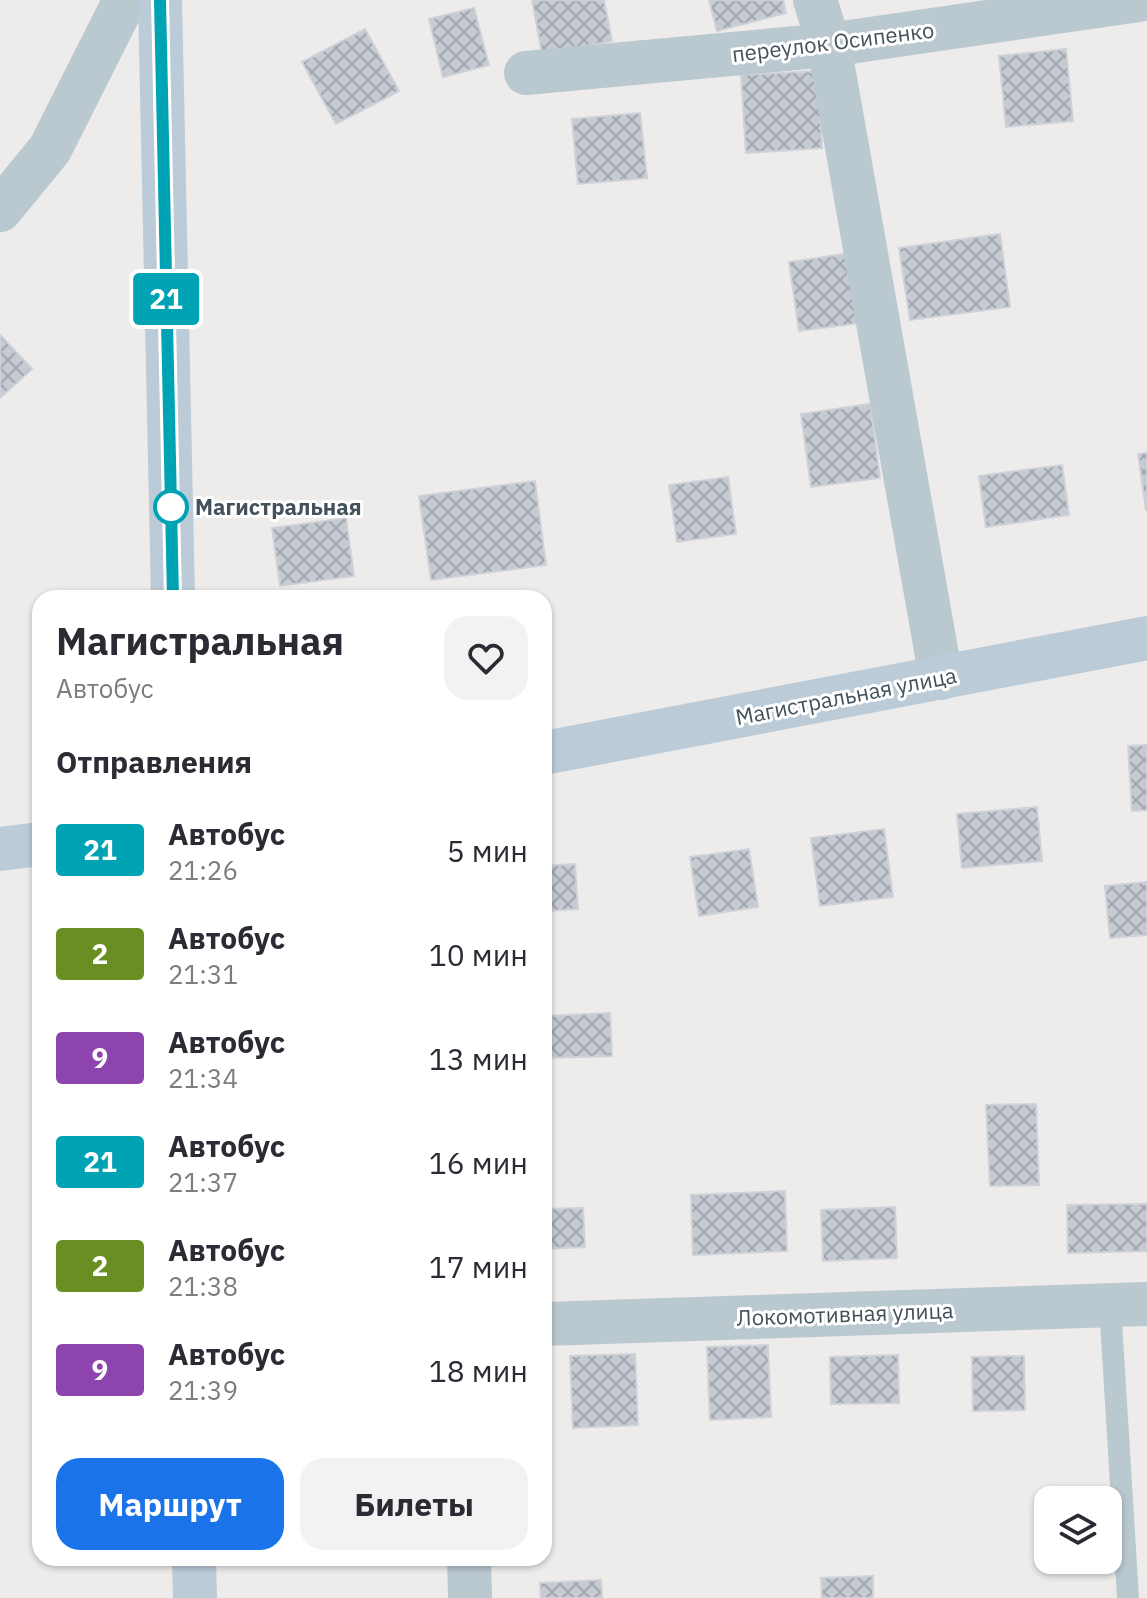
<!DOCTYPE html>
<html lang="ru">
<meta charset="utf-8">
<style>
:root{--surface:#fff;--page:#f2f2f3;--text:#2b2b33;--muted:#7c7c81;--accent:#1a73e8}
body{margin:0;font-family:"IBM Plex Sans",sans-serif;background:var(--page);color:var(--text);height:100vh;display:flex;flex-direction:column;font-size:30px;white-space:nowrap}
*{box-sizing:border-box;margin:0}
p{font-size:26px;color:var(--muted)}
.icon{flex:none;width:44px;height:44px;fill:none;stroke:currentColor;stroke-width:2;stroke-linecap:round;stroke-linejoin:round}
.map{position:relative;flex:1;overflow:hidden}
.drawer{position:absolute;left:32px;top:590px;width:520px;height:976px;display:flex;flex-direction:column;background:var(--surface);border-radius:24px;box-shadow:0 2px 6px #0004}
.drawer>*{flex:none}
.badge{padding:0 16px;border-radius:6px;font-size:28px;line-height:52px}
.controls{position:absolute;left:1034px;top:1486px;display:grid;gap:16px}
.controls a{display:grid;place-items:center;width:88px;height:88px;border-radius:16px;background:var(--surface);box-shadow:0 2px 6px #0004;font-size:40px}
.map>.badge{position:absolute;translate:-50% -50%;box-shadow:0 0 0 4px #fff}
h2{padding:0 24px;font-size:30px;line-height:72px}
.round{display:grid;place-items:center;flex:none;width:84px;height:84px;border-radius:24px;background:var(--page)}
.headline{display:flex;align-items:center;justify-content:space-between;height:136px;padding:0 24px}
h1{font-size:38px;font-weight:700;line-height:60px}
.button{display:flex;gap:16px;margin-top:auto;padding:16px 24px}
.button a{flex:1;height:92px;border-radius:24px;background:var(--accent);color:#fff;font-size:32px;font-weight:700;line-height:92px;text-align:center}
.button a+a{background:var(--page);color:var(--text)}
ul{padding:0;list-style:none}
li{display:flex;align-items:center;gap:24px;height:104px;padding:0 24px}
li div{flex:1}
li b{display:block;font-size:30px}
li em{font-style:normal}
li .badge{min-width:88px;font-weight:700;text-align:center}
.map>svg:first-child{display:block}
.building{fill:url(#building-cross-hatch);stroke:#ced2d8;stroke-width:2}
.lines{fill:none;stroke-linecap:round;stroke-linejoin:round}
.lane{stroke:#bac8d0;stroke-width:22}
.street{stroke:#bac8d0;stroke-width:44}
.secondary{stroke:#bbcbd7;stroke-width:44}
.line-casing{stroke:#fff;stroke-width:18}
.line{stroke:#00a3b4;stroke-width:12}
.stop-dot{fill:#fff;stroke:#00a3b4;stroke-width:4}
.labels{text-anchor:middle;stroke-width:6;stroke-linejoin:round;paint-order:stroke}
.street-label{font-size:22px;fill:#42515a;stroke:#fff}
.stop-label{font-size:22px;font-weight:bold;fill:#42515a;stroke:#fff;text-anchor:start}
</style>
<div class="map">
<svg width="1147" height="1598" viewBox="0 0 1147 1598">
<defs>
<pattern id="building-cross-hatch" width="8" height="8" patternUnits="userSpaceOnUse" patternTransform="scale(2)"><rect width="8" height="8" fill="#c6cad2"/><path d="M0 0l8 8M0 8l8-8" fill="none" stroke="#a2a6ad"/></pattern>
</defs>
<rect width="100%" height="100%" fill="#eeebeb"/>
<g class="building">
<polygon points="532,0 604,0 612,41 542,54"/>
<polygon points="709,0 783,0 786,13 717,31"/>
<polygon points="474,8 489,65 443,77 429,19"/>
<polygon points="365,29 399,91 336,124 302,62"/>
<polygon points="1066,49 1073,121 1006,127 999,56"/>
<polygon points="818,71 822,148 746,153 741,75"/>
<polygon points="640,113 647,178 578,184 572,119"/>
<polygon points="1000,234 1010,307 910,320 899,248"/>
<polygon points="851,253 861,323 799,331 789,262"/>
<polygon points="0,335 32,369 0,398"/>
<polygon points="870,404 880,478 811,487 801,414"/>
<polygon points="1147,453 1147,510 1146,510 1138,454"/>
<polygon points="1062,465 1069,515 986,527 979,476"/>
<polygon points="728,477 736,534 677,542 669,485"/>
<polygon points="535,481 546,565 431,580 419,496"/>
<polygon points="346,518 354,576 280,586 272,528"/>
<polygon points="1147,745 1147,810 1132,811 1128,746"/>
<polygon points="1037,807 1042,861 962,868 957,814"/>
<polygon points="884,829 893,897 820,906 811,838"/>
<polygon points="749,849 758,907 699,916 690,857"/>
<polygon points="575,864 578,909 544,911 544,866"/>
<polygon points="1147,882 1147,935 1110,938 1105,886"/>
<polygon points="610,1013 612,1056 544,1058 544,1016"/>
<polygon points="1036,1104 1039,1185 990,1186 986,1105"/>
<polygon points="785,1191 787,1251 693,1255 691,1195"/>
<polygon points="1147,1204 1147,1251 1068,1253 1067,1205"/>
<polygon points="895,1207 897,1258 823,1261 821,1210"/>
<polygon points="583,1208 585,1247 544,1249 544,1209"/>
<polygon points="768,1345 771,1417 710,1420 707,1347"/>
<polygon points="635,1354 638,1425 573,1428 570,1356"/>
<polygon points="898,1355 899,1403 831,1404 830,1357"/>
<polygon points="1024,1356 1025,1410 973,1411 972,1357"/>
<polygon points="873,1576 873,1598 822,1598 821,1578"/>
<polygon points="601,1580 602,1598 541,1598 540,1583"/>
</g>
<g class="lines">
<polyline class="lane" points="1110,1305 1128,1598"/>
<g class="street">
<polyline points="815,0 829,45 941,678"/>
<polyline points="526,73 829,45 1139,0"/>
<polyline points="0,210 50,149 125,0"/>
<polyline points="544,1324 1147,1304"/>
<polyline points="469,1558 470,1598"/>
</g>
<g class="secondary">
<polyline points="160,0 173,598"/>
<polyline points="544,753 1147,638"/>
<polyline points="0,849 40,844"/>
<polyline points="194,1558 195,1598"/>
</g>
</g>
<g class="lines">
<g class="line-casing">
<polyline id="line" points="160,0 173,598"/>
</g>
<use href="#line" class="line"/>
</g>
<circle class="stop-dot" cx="171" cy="507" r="16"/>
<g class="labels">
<g class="street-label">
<text transform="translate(833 42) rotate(-7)" y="8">переулок Осипенко</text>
<text transform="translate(846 696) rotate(-11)" y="8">Магистральная улица</text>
<text transform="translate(845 1314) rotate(-2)" y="8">Локомотивная улица</text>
</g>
<g class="stop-label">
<text x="195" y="515">Магистральная</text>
</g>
</g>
</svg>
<div class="controls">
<a><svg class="icon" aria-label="layers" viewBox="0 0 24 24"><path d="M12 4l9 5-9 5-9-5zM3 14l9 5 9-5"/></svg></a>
</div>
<b class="badge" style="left:166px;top:299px;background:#00a3b4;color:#fff">21</b>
<section class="drawer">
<div class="headline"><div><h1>Магистральная</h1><p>Автобус</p></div><a class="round"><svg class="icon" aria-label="heart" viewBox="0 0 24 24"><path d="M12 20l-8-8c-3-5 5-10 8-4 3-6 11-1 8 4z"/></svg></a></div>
<h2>Отправления</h2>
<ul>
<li><span class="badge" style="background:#00a3b4;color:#fff">21</span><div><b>Автобус</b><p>21:26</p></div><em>5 мин</em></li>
<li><span class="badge" style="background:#6b8e23;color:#fff">2</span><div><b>Автобус</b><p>21:31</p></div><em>10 мин</em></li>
<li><span class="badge" style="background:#8e44ad;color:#fff">9</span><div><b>Автобус</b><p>21:34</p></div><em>13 мин</em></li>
<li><span class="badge" style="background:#00a3b4;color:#fff">21</span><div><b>Автобус</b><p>21:37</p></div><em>16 мин</em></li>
<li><span class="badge" style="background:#6b8e23;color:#fff">2</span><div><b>Автобус</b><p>21:38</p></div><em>17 мин</em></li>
<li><span class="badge" style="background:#8e44ad;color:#fff">9</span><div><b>Автобус</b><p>21:39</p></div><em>18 мин</em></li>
</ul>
<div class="button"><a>Маршрут</a><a>Билеты</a></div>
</section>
</div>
